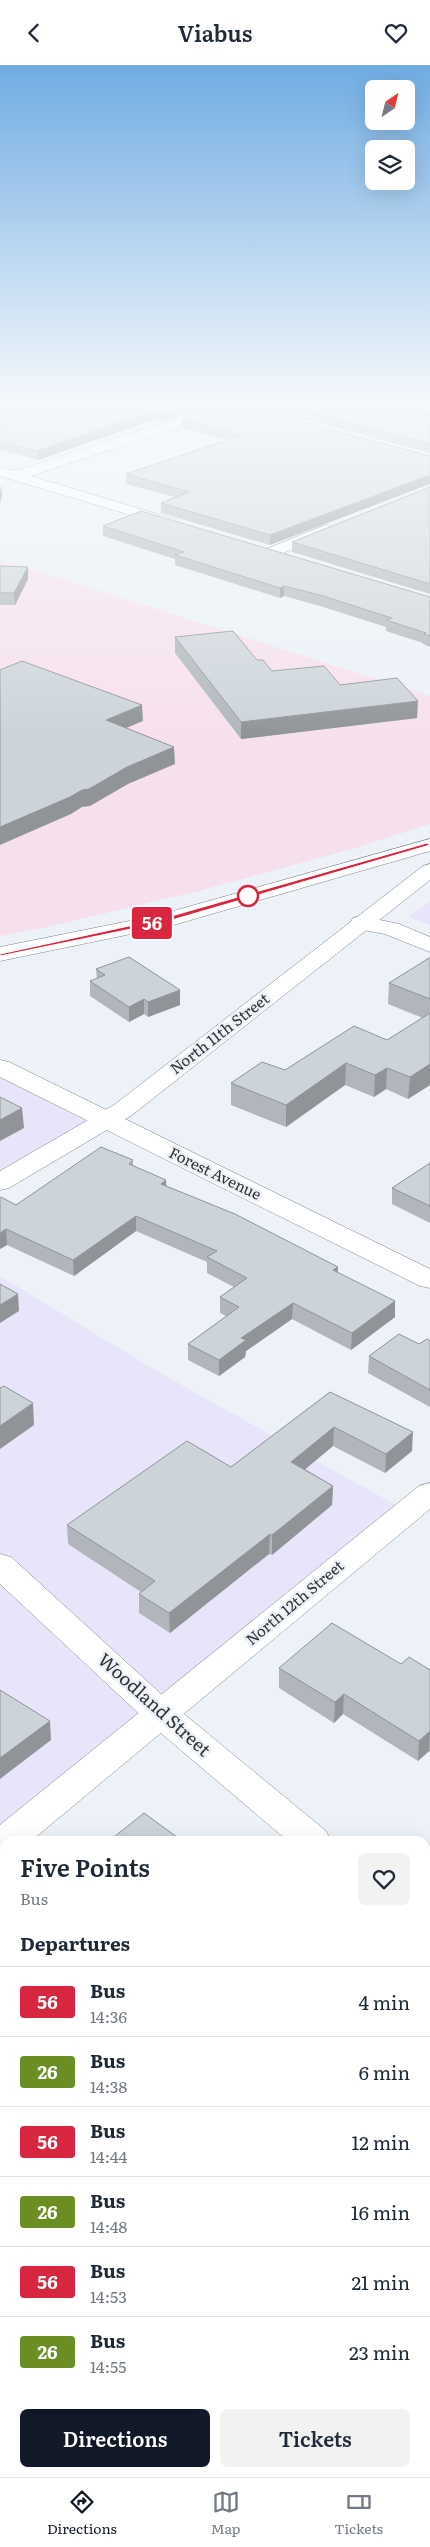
<!DOCTYPE html>
<style>
:root{--surface:#fff;--page:#f2f2f3;--text:#1f2937;--muted:#747a83;--line:#e0e1e3;--accent:#111827}
body{margin:0;font-family:Literata,serif;background:var(--page);color:var(--text);height:100vh;display:flex;flex-direction:column;font-size:19px;white-space:nowrap}
*{box-sizing:border-box;margin:0}
p{font-size:16px;color:var(--muted)}
.icon{flex:none;width:28px;height:28px;fill:none;stroke:currentColor;stroke-width:2;stroke-linecap:round;stroke-linejoin:round}
.map{position:relative;flex:1;overflow:hidden}
.sheet{position:absolute;left:0px;top:1771px;width:430px;height:641px;display:flex;flex-direction:column;background:var(--surface);border-radius:15px 15px 0 0;box-shadow:0 5px 20px #0002}
.sheet>*{flex:none}
.badge{padding:0 10px;border-radius:4px;font-size:18px;line-height:32px}
.needle{width:32px;rotate:35deg}
.controls{position:absolute;left:365px;top:15px;display:grid;gap:10px}
.controls a{display:grid;place-items:center;width:50px;height:50px;border-radius:8px;background:var(--surface);box-shadow:0 5px 20px #0002;font-size:25px}
.map>.badge{position:absolute;translate:-50% -50%;box-shadow:0 0 0 2px #fff}
h2{padding:0 20px;font-size:19px;line-height:45px}
.round{display:grid;place-items:center;flex:none;width:52px;height:52px;border-radius:8px;background:var(--page)}
.head{display:flex;align-items:center;justify-content:space-between;height:85px;padding:0 20px}
h1{font-size:24px;font-weight:600;line-height:38px}
.action{display:flex;gap:10px;margin-top:auto;padding:10px 20px}
.action a{flex:1;height:58px;border-radius:8px;background:var(--accent);color:#fff;font-size:20px;font-weight:600;line-height:58px;text-align:center}
.action a+a{background:var(--page);color:var(--text)}
ul{padding:0;list-style:none}
li{display:flex;align-items:center;gap:15px;height:70px;padding:0 20px;border-top:1px solid var(--line)}
li div{flex:1}
li b{display:block;font-size:19px}
li em{font-style:normal}
li .badge{min-width:55px;font-weight:700;text-align:center}
header{display:flex;justify-content:space-between;align-items:center;height:65px;padding:0 20px;background:var(--surface);font-size:22px;font-weight:600}
.dock{display:flex;justify-content:space-around;align-items:center;height:70px;border-top:1px solid var(--line);background:var(--surface);font-size:14px;color:var(--muted)}
.dock a{display:grid;justify-items:center;gap:2px}
.dock .on{color:var(--accent)}
.map>svg:first-child{display:block}
.commercial{fill:#e8e4fa}
.education{fill:#f7e0ed}
.lines{fill:none;stroke-linecap:round;stroke-linejoin:round}
.street-casing{stroke:#7f858a;stroke-width:1}
.secondary-casing{stroke:#7f858a;stroke-width:1}
.street{fill:#fff;fill-rule:evenodd}
.secondary{fill:#fff;fill-rule:evenodd}
.wall{fill:#b0b6bb}
.shaded-wall{fill:#909498}
.building{fill:#cdd4d9;stroke:#909498}
.line{fill:#d7263d;stroke:#fff}
.stop-dot{fill:#fff;stroke:#d7263d;stroke-width:2.5}
.labels{text-anchor:middle;stroke-width:5;stroke-linejoin:round;paint-order:stroke}
.street-label{font-size:15px;fill:#303335;stroke:#ecf2f8}
.near-street-label{font-size:18px;fill:#303335;stroke:#ecf2f8}
</style>
<header><svg class="icon" aria-label="back" viewBox="0 0 24 24"><path d="M15 5l-7 7 7 7"/></svg>Viabus<svg class="icon" aria-label="heart" viewBox="0 0 24 24"><path d="M12 20l-8-8c-3-5 5-10 8-4 3-6 11-1 8 4z"/></svg></header>
<div class="map">
<svg width="430" height="2412" viewBox="0 0 430 2412">
<rect width="100%" height="100%" fill="#ecf2f8"/>
<g class="commercial">
<polygon points="430,836 430,860 409,852"/>
<polygon points="0,1002 105,1056 0,1117"/>
<polygon points="0,1211 155,1305 406,1446 0,1781"/>
</g>
<polygon class="education" points="0,494 430,631 430,759 352,784 199,826 43,863 0,871"/>
<g class="lines">
<g class="street-casing">
<g id="street">
<polygon points="232,335 253,335 251,338 31,411 177,455 180,458 177,461 167,461 0,411 0,402 16,406"/>
<polygon points="326,460 331,462 334,465 331,468 276,491 270,493 262,488 264,485"/>
<polygon points="361,851 399,859 430,872 430,887 385,869 353,863 350,858 353,853"/>
<polygon points="0,995 9,997 430,1204 430,1223 420,1221 0,1012"/>
<polygon points="430,1418 430,1444 31,1776 5,1776 5,1790 0,1788 0,1760 419,1421"/>
</g>
</g>
<g class="secondary-casing">
<g id="secondary">
<polygon points="430,774 430,786 170,861 0,896 0,882 159,850"/>
<polygon points="430,799 430,815 132,1050 9,1123 0,1125 0,1106 114,1040 423,801"/>
<polygon points="0,1489 11,1492 173,1640 326,1766 331,1776 288,1776 149,1658 0,1519"/>
<polygon points="425,1840 430,1841 430,1874 425,1873"/>
</g>
</g>
<use href="#street" class="street"/>
<use href="#secondary" class="secondary"/>
</g>
<g class="wall">
<polygon points="0,335 217,335 215,339 160,357 153,355 38,395 0,385"/>
<polygon points="248,335 362,335 430,348 430,388 248,339"/>
<polygon points="182,354 430,391 270,480 161,448 161,438 175,432 126,419 126,409 227,375 182,363"/>
<polygon points="430,422 430,529 292,487 292,477"/>
<polygon points="103,461 430,532 430,582 423,579 423,578 386,566 386,562 320,541 284,531 280,533 175,500 175,494 103,471"/>
<polygon points="0,501 28,502 28,514 15,540 0,540"/>
<polygon points="175,572 257,595 272,606 340,620 417,653 241,674 175,588"/>
<polygon points="430,893 430,1020 408,1034 386,1024 374,1032 345,1020 286,1062 231,1040 231,1018 285,1005 387,975 423,953 388,939 389,918"/>
<polygon points="96,904 180,940 148,952 144,949 129,957 90,931 90,916 97,914"/>
<polygon points="133,1095 133,1100 167,1121 338,1202 337,1208 395,1252 351,1285 292,1254 246,1286 245,1292 219,1311 188,1295 188,1279 226,1251 220,1248 220,1232 234,1222 207,1208 207,1197 136,1166 74,1211 7,1180 0,1184 0,1133 16,1140"/>
<polygon points="430,1098 430,1158 392,1139 392,1123"/>
<polygon points="430,1276 430,1342 368,1308 369,1291 419,1279"/>
<polygon points="330,1327 412,1386 385,1408 333,1381 305,1404 333,1421 332,1440 272,1490 269,1489 170,1568 139,1548 139,1529 141,1527 68,1479 67,1460 231,1402"/>
<polygon points="401,1599 430,1605 430,1687 429,1686 418,1696 343,1649 334,1658 279,1623 279,1603"/>
<polygon points="0,1858 5,1862 5,1955 2,1958 0,1956"/>
<polygon points="425,1963 430,1967 430,2156 425,2153"/>
</g>
<g class="shaded-wall">
<polygon points="198,335 217,335 215,339 160,357 160,348"/>
<polygon points="153,346 153,355 38,395 37,386"/>
<polygon points="430,410 430,419 270,480 270,470"/>
<polygon points="2,420 2,431 0,439 0,426"/>
<polygon points="28,502 28,514 15,540 14,528"/>
<polygon points="284,521 284,531 280,533 280,523"/>
<polygon points="418,636 417,653 241,674 241,657"/>
<polygon points="142,640 143,656 107,671 106,655"/>
<polygon points="174,682 175,699 128,719 90,741 82,742 71,749 0,780 0,762 82,725 127,702"/>
<polygon points="180,925 180,940 148,952 148,937"/>
<polygon points="144,934 144,949 129,957 129,942"/>
<polygon points="346,998 345,1020 286,1062 286,1040"/>
<polygon points="430,999 430,1020 408,1034 410,1012"/>
<polygon points="387,1003 386,1024 374,1032 375,1010"/>
<polygon points="22,1043 24,1063 0,1076 0,1055"/>
<polygon points="166,1115 167,1130 161,1119"/>
<polygon points="136,1151 136,1166 74,1211 73,1195"/>
<polygon points="6,1164 7,1180 0,1184 0,1168"/>
<polygon points="338,1202 337,1218 333,1205"/>
<polygon points="18,1229 19,1246 0,1258 0,1240"/>
<polygon points="395,1236 395,1252 351,1285 352,1268"/>
<polygon points="293,1238 292,1254 246,1286 245,1292 219,1311 219,1295 241,1273"/>
<polygon points="33,1338 34,1360 0,1384 0,1361"/>
<polygon points="334,1362 333,1381 291,1416 291,1397"/>
<polygon points="413,1367 412,1386 385,1408 386,1389"/>
<polygon points="333,1421 332,1440 272,1490 272,1470"/>
<polygon points="270,1469 269,1489 170,1568 169,1548"/>
<polygon points="344,1629 343,1649 334,1658 335,1637"/>
<polygon points="50,1656 51,1675 0,1714 0,1693"/>
<polygon points="430,1666 429,1686 418,1696 419,1676"/>
<polygon points="5,1936 5,1955 2,1958 1,1940"/>
<polygon points="5,2055 5,2074 0,2079 0,2060"/>
<polygon points="427,2199 426,2217 425,2218 425,2202"/>
</g>
<g class="building">
<polygon points="0,335 198,335 160,348 153,346 37,386 0,376"/>
<polygon points="266,335 362,335 385,339 389,338 430,348 430,379"/>
<polygon points="230,338 430,391 430,410 270,470 161,438 189,427 126,409 242,370 182,354"/>
<polygon points="430,422 430,519 292,477"/>
<polygon points="141,446 430,532 430,571 424,569 426,568 386,555 392,553 320,530 284,521 280,523 175,490 184,487 103,461"/>
<polygon points="0,501 28,502 14,528 0,528"/>
<polygon points="233,566 257,595 263,595 272,606 324,601 340,620 397,613 418,636 241,657 175,572"/>
<polygon points="22,596 142,640 106,655 174,682 127,702 89,724 82,725 70,732 0,762 0,605"/>
<polygon points="129,892 180,925 148,937 144,934 129,942 90,916 105,910 96,904"/>
<polygon points="429,893 430,893 430,934 389,918"/>
<polygon points="430,948 430,999 410,1012 387,1003 375,1010 346,998 286,1040 231,1018 262,997 285,1005 354,961 387,975"/>
<polygon points="0,1032 22,1043 0,1055"/>
<polygon points="101,1082 133,1095 129,1099 166,1115 161,1119 235,1149 338,1202 333,1205 395,1236 352,1268 293,1238 241,1273 246,1275 219,1295 188,1279 239,1242 220,1232 247,1213 207,1192 217,1186 136,1151 73,1195 6,1164 0,1168 0,1133 1,1132 16,1140"/>
<polygon points="430,1098 430,1141 392,1123"/>
<polygon points="0,1219 18,1229 0,1240"/>
<polygon points="399,1269 419,1279 427,1274 430,1276 430,1325 369,1291"/>
<polygon points="4,1321 33,1338 0,1361 0,1323"/>
<polygon points="330,1327 413,1367 386,1389 334,1362 291,1397 333,1421 272,1470 270,1469 169,1548 139,1529 155,1516 67,1460 187,1376 231,1402"/>
<polygon points="332,1558 401,1599 409,1592 430,1605 430,1666 419,1676 344,1629 335,1637 279,1603"/>
<polygon points="0,1625 50,1656 0,1693"/>
<polygon points="144,1748 181,1775 179,1776 109,1776"/>
<polygon points="0,1858 5,1862 5,1936 1,1940"/>
<polygon points="425,1963 430,1967 430,2107 425,2103"/>
<polygon points="0,2039 5,2043 5,2055 0,2060"/>
<polygon points="430,2108 430,2134 425,2130 425,2113"/>
<polygon points="0,2258 5,2262 5,2408 131,2408 135,2412 0,2412"/>
<polygon points="148,2408 159,2408 164,2412 144,2412"/>
</g>
<linearGradient id="sky" x2="0" y2="1"><stop stop-color="#70ace2"/><stop offset="0.5" stop-color="#f6f9fc"/><stop offset="1" stop-color="#f6f9fc" stop-opacity="0"/></linearGradient>
<rect width="430" height="673" fill="url(#sky)"/>
<polygon class="line" points="427,778 430,780 165,857 0,891 0,889 161,854"/>
<circle class="stop-dot" cx="248" cy="831" r="10"/>
<g class="labels">
<g class="street-label">
<text transform="translate(220 969) rotate(-38)" y="5">North 11th Street</text>
<text transform="translate(215 1109) rotate(26)" y="5">Forest Avenue</text>
<text transform="translate(295 1538) rotate(-40)" y="5">North 12th Street</text>
</g>
<g class="near-street-label">
<text transform="translate(154 1640) rotate(42)" y="6">Woodland Street</text>
</g>
</g>
</svg>
<div class="controls">
<a><svg class="needle" viewBox="-14 -14 28 28"><path d="M0-13l5 13h-10z" fill="#e53935"/><path d="M0 13l5-13h-10z" fill="#747a83"/></svg></a>
<a><svg class="icon" aria-label="layers" viewBox="0 0 24 24"><path d="M12 4l9 5-9 5-9-5zM3 14l9 5 9-5"/></svg></a>
</div>
<b class="badge" style="left:152px;top:858px;background:#d7263d;color:#fff">56</b>
<section class="sheet">
<div class="head"><div><h1>Five Points</h1><p>Bus</p></div><a class="round"><svg class="icon" aria-label="heart" viewBox="0 0 24 24"><path d="M12 20l-8-8c-3-5 5-10 8-4 3-6 11-1 8 4z"/></svg></a></div>
<h2>Departures</h2>
<ul>
<li><span class="badge" style="background:#d7263d;color:#fff">56</span><div><b>Bus</b><p>14:36</p></div><em>4 min</em></li>
<li><span class="badge" style="background:#6b8e23;color:#fff">26</span><div><b>Bus</b><p>14:38</p></div><em>6 min</em></li>
<li><span class="badge" style="background:#d7263d;color:#fff">56</span><div><b>Bus</b><p>14:44</p></div><em>12 min</em></li>
<li><span class="badge" style="background:#6b8e23;color:#fff">26</span><div><b>Bus</b><p>14:48</p></div><em>16 min</em></li>
<li><span class="badge" style="background:#d7263d;color:#fff">56</span><div><b>Bus</b><p>14:53</p></div><em>21 min</em></li>
<li><span class="badge" style="background:#6b8e23;color:#fff">26</span><div><b>Bus</b><p>14:55</p></div><em>23 min</em></li>
</ul>
<div class="action"><a>Directions</a><a>Tickets</a></div>
</section>
</div>
<nav class="dock">
<a class="on"><svg class="icon" aria-label="directions" viewBox="0 0 24 24"><path d="M12 3l9 9-9 9-9-9zM9 14v-3h6M13 9l2 2-2 2"/></svg>Directions</a>
<a><svg class="icon" aria-label="map" viewBox="0 0 24 24"><path d="M3 6l6-2 6 2 6-2v14l-6 2-6-2-6 2zM9 4v14M15 6v14"/></svg>Map</a>
<a><svg class="icon" aria-label="tickets" viewBox="0 0 24 24"><path d="M3 7h18v10H3zM15 7v10"/></svg>Tickets</a>
</nav>
